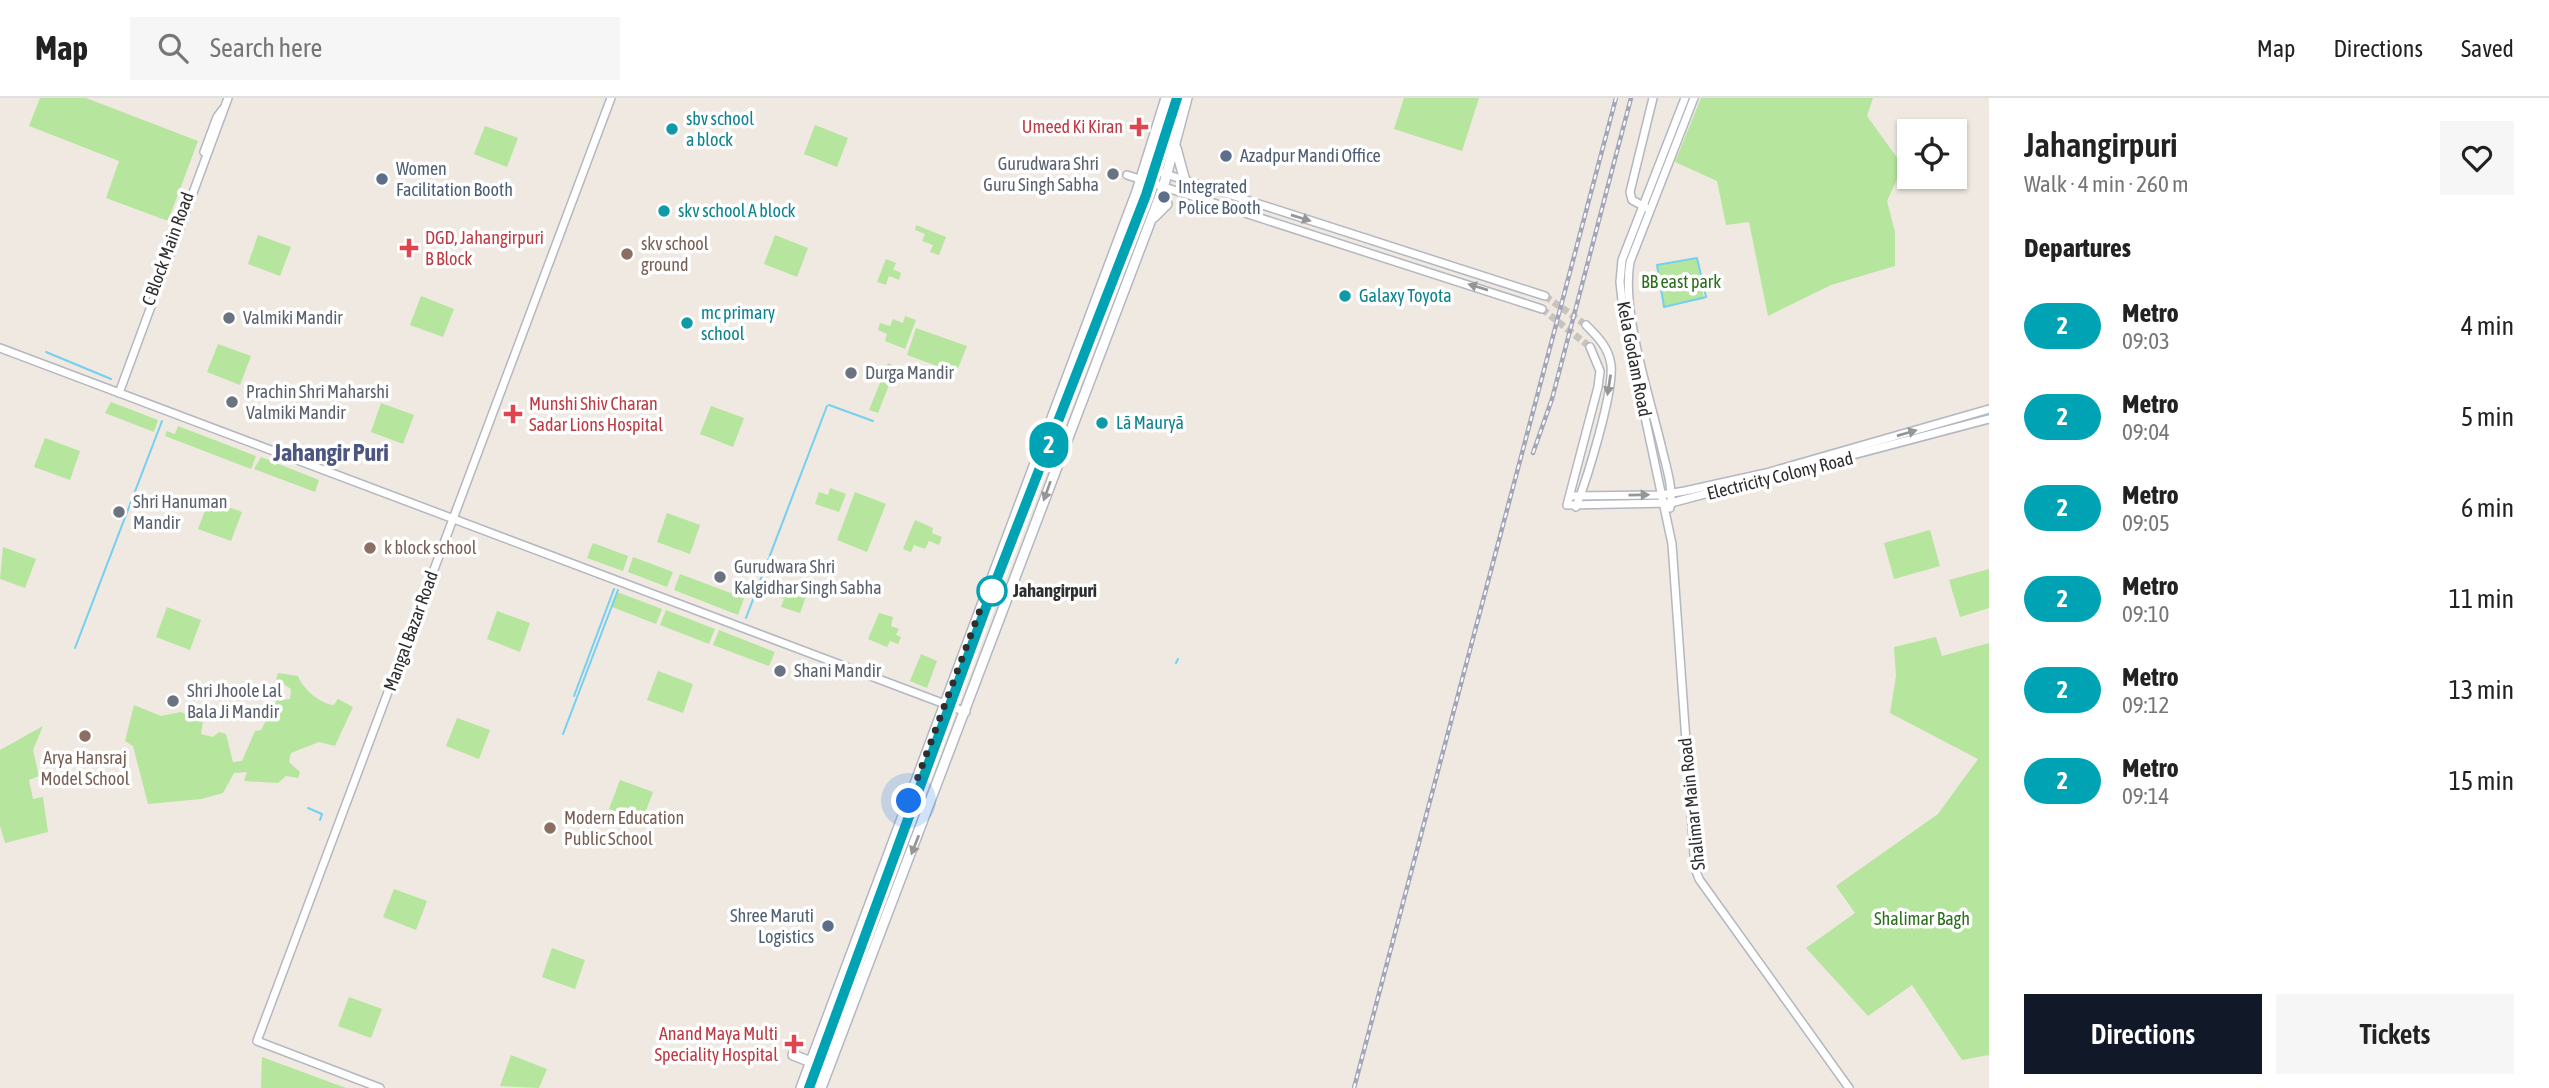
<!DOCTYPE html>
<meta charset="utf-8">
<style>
:root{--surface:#fff;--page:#f6f6f6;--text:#222;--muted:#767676;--line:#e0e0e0;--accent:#111827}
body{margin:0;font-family:"Asap Condensed",sans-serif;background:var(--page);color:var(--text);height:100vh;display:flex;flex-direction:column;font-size:26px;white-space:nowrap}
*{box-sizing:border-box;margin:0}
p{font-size:23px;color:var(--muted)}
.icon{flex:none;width:38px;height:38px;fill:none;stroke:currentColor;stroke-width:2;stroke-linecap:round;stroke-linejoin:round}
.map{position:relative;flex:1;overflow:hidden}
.details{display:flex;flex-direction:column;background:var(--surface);width:560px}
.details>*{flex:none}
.badge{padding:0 14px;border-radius:23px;font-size:24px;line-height:46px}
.tools{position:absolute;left:1897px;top:21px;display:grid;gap:14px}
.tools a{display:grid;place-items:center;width:70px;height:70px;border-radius:0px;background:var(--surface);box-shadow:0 2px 5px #0004;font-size:35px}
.you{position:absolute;width:35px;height:35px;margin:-18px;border:5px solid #fff;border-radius:50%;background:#1a73e8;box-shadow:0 0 0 10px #1a73e833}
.map>.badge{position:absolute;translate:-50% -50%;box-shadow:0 0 0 4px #fff}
h2{padding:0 35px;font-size:26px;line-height:63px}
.round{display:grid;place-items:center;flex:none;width:74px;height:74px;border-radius:0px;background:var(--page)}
.head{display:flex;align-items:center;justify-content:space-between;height:119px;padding:0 35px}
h1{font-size:33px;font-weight:600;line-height:52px}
.button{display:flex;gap:14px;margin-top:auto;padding:14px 35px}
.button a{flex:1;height:80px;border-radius:0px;background:var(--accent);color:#fff;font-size:28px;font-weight:600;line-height:80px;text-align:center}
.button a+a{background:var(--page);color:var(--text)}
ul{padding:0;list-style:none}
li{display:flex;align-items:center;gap:21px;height:91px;padding:0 35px}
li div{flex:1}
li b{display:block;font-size:26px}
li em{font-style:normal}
li .badge{min-width:77px;font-weight:700;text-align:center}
header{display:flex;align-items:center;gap:42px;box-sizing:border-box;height:98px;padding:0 35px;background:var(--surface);border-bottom:2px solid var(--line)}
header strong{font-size:33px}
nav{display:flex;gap:38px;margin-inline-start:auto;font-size:24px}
.search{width:490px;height:63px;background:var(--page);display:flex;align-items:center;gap:18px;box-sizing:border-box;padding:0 24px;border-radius:0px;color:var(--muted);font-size:26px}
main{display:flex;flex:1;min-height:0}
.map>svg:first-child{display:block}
.green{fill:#b6e59e}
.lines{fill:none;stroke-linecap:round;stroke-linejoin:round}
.stream{stroke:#75cff0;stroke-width:2}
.tertiary-tunnel{stroke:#c8c4bd;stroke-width:7;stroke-dasharray:7 3.5;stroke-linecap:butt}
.tertiary-casing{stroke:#b4b7c1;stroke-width:10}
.secondary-casing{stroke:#b4b7c1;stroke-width:12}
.tertiary{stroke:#fff;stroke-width:7}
.secondary{stroke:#fff;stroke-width:9}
.rail-casing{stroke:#a3a6b8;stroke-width:4.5}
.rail{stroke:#fff;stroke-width:2;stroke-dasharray:5;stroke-linecap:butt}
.oneway{fill:#969696}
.line-casing{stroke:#fff;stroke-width:16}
.line{stroke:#00a3b4;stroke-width:10}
.walk{stroke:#2e2e2e;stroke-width:7;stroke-dasharray:0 12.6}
.health-dot{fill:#e0444e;stroke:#fff;stroke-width:2.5}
.culture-dot{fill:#0f9aa8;stroke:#fff;stroke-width:2.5}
.service-dot{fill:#5c6f8a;stroke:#fff;stroke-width:2.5}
.worship-dot{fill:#6b7280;stroke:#fff;stroke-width:2.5}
.education-dot{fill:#8d6e63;stroke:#fff;stroke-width:2.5}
.stop-dot{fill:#fff;stroke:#00a3b4;stroke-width:3.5}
.labels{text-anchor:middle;stroke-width:7;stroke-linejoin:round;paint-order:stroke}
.culture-label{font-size:18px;fill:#0d838f;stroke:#fff;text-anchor:start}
.health-label{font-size:18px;fill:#be3a42;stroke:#fff;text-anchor:end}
.service-label{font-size:18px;fill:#4e5e75;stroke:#fff;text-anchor:start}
.worship-label{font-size:18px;fill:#5b616d;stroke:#fff;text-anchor:start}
.education-label{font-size:18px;fill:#785e54;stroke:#fff;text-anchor:start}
.street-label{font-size:18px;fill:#2e2e2e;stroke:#fff}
.park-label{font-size:18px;fill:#2c6e1b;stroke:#fff}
.stop-label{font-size:18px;font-weight:bold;fill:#2e2e2e;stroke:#fff;text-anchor:start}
.district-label{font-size:24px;font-weight:bold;fill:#4d5680;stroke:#fff}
</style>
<header>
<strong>Map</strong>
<div class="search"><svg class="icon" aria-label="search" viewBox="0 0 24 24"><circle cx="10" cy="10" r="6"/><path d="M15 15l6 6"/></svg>Search here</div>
<nav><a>Map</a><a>Directions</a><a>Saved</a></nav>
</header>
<main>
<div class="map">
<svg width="1989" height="990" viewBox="0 0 1989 990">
<rect width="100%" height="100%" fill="#efe9e1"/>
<g class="green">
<polygon points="40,0 86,0 198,43 168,123 106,100 119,63 29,28"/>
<polygon points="1404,0 1479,0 1462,53 1394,31"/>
<polygon points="1701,0 1873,0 1867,18 1903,68 1887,103 1895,134 1895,168 1831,187 1768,218 1749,124 1726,127 1717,83 1675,64"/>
<polygon points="815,27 848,40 837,69 804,56"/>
<polygon points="485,28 518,40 507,69 474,56"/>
<polygon points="916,127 946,139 939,157 930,154 933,147 922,143 925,136 915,132"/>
<polygon points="258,137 291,149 280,178 248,166"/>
<polygon points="775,137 808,150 797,179 764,166"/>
<polygon points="1697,160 1704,201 1664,209 1657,167"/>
<polygon points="886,161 896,165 893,171 901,175 899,182 889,178 886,187 877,184"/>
<polygon points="421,198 454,211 443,239 410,227"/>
<polygon points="905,218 916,222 905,251 885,243 887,236 878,232 880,225 890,228 893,221 903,225"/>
<polygon points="916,230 967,248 956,275 907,257"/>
<polygon points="218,246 251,258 240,287 207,274"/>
<polygon points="888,265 896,269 878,315 869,312"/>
<polygon points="111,304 158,322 154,334 105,315"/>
<polygon points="381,305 414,317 403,346 371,334"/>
<polygon points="711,308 744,320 733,349 700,336"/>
<polygon points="178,328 256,358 251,371 165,338 167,333 175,336"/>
<polygon points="45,340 80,353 70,382 34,369"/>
<polygon points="261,359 319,382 315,394 254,371"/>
<polygon points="830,390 846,396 839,414 815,406 819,394 828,397"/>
<polygon points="855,394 886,406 867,454 837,442"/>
<polygon points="209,402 242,414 231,443 198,431"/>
<polygon points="667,415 700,427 690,456 657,444"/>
<polygon points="915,422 933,430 932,435 942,439 939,447 929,443 925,451 914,447 911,454 903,451"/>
<polygon points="1930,432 1940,468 1894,481 1884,445"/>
<polygon points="593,445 628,458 623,473 587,460"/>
<polygon points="3,449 36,461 25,490 0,481"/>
<polygon points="633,459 673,474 667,489 628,474"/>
<polygon points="1989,471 1989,510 1960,519 1949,482"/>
<polygon points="680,476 744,500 738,517 674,492"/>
<polygon points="788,487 808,493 800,515 781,509 784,501 773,497 775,491 786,494"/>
<polygon points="617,494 662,511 656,526 612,509"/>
<polygon points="167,509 201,522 190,552 156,539"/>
<polygon points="666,512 715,531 709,546 660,527"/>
<polygon points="497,513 530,525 520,554 487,541"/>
<polygon points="879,515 893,519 891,528 899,531 896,537 901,539 898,546 890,543 887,549 868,541"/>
<polygon points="719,532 775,554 769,568 713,547"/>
<polygon points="1936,539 1942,558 1989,545 1989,957 1962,962 1912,887 1868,918 1806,850 1855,815 1836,788 1938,716 1978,661 1890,615 1896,578 1894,549"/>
<polygon points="921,556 937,563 927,590 910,583"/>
<polygon points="658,573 693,586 683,615 647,602"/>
<path d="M278,575l20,3c4,12 22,28 36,29l4,-6 15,8 -18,39 -16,-4 -28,11 -2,9 11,10 -2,6 -12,-2 -8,7 -34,-2 3,-9 -13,1 -11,20 -22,6 -53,5 -15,-58 -8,-5 9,-36 27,11 20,-4 22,10 -2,12 12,3 6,-5 7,2 7,28 9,-1 13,-30 6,-1 16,-30 13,-1 1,-10 -15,-10z"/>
<polygon points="457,620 490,632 479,661 446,648"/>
<polygon points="43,628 33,652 39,678 29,682 33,701 43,699 48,734 5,745 0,728 0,652"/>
<polygon points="620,682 653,694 642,723 609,711"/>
<polygon points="394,791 427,803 416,832 383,819"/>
<polygon points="552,850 585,862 575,891 542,879"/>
<polygon points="349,899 382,911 371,940 338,928"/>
<polygon points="511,957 547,971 539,990 500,988"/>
<polygon points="262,959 346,990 261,990"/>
</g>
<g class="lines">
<g class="stream">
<polygon points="1697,160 1706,199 1664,209 1657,167"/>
<polyline points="46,254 111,281"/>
<polyline points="829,307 873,323"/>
<polyline points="746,520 827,308"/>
<polyline points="75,550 162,323"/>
<polyline points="1176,565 1178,561"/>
<polyline points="574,598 614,491"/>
<polyline points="563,636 618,492"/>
<polyline points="308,710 322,716 320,722"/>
</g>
<g class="tertiary-tunnel">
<polyline points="1545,198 1586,227"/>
<polyline points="1542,211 1590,249"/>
</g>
<g class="tertiary-casing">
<g id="tertiary">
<polyline points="1685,0 1622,162 1620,184 1624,220 1672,446 1695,770 1699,781 1849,990"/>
<polyline points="204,54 217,19 223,11"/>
<polyline points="1144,69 1545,198"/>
<polyline points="1127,77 1542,211"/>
<polyline points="1647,110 1632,102 1630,94 1653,0"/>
<polyline points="1590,249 1600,273 1598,289 1567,407 1671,405 1989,321"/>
<polyline points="0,250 966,614"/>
<polyline points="119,295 228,0"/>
<polyline points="1571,398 1660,397 1685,393 1766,375 1989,311"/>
<path d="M1576,409c11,-28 38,-115 35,-142 -2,-17 -13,-28 -25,-40"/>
<path d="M1670,410c4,-18 -4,-42 -8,-59 -12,-52 -41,-136 -32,-187l64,-164"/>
<polyline points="380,990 257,943 611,0"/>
</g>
</g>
<g class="secondary-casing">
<g id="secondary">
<polyline points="1176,50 1185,83"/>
<polyline points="1154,119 1167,106"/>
<polyline points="793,957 811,964"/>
<polyline points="801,990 1137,93 1166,0"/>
<polyline points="821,990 1163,90 1187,0"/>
</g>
</g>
<use href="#tertiary" class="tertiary"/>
<use href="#secondary" class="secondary"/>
<g class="rail-casing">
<g id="rail">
<polyline points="1533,355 1552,301 1631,0"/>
<polyline points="809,990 992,493 1146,97 1177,0"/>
<polyline points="1354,990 1616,0"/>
</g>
</g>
<use href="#rail" class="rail"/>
</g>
<defs><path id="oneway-solid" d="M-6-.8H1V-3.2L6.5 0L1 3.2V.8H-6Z" transform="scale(1.75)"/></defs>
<g class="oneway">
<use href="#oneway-solid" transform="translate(1301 120) rotate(17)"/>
<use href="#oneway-solid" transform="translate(1478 189) rotate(-163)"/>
<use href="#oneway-solid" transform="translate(1609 287) rotate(99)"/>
<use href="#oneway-solid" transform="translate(1907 335) rotate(-16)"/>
<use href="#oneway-solid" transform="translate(1047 393) rotate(110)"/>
<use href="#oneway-solid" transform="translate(1639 397) rotate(-1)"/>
<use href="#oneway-solid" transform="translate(915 747) rotate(111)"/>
</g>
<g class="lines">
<g class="line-casing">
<polyline id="line" points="809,990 992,493 1146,97 1177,0"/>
</g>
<use href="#line" class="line"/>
<polyline class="walk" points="909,703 992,480 992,493"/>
</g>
<g class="health-dot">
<path d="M1135.5 18.5h7v7h7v7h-7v7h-7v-7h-7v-7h7z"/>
<path d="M405.5 139.5h7v7h7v7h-7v7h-7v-7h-7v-7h7z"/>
<path d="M509.5 305.5h7v7h7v7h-7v7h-7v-7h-7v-7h7z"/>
<path d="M790.5 935.5h7v7h7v7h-7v7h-7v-7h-7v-7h7z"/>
</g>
<g class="culture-dot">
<circle cx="672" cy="31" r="7"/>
<circle cx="664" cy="113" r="7"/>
<circle cx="1345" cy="198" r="7"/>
<circle cx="687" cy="225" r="7"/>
<circle cx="1102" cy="325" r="7"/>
</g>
<g class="service-dot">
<circle cx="1226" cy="58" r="7"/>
<circle cx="382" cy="81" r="7"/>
<circle cx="1164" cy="99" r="7"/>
<circle cx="828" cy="828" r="7"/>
</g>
<g class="worship-dot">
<circle cx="1113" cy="76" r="7"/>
<circle cx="229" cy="220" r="7"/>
<circle cx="851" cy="275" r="7"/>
<circle cx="232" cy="304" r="7"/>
<circle cx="119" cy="414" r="7"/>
<circle cx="720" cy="479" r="7"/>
<circle cx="780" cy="573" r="7"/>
<circle cx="173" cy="603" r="7"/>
</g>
<g class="education-dot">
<circle cx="627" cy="156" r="7"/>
<circle cx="370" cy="450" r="7"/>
<circle cx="85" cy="638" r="7"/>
<circle cx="550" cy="730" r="7"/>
</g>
<circle class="stop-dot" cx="992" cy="493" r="14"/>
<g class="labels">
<g class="culture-label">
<text x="686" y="27">sbv school<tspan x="686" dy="21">a block</tspan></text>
<text x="678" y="119">skv school A block</text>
<text x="1359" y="204">Galaxy Toyota</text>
<text x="701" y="221">mc primary<tspan x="701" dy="21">school</tspan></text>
<text x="1116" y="331">Lā Mauryā</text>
</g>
<g class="health-label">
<text x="1123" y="35">Umeed Ki Kiran</text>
<text x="425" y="146" text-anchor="start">DGD, Jahangirpuri<tspan x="425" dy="21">B Block</tspan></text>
<text x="529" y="312" text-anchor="start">Munshi Shiv Charan<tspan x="529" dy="21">Sadar Lions Hospital</tspan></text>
<text x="778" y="942">Anand Maya Multi<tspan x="778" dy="21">Speciality Hospital</tspan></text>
</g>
<g class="service-label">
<text x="1240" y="64">Azadpur Mandi Office</text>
<text x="396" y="77">Women<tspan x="396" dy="21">Facilitation Booth</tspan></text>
<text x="1178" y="95">Integrated<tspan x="1178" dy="21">Police Booth</tspan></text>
<text x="814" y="824" text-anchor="end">Shree Maruti<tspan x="814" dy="21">Logistics</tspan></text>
</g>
<g class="worship-label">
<text x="1099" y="72" text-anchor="end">Gurudwara Shri<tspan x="1099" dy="21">Guru Singh Sabha</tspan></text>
<text x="243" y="226">Valmiki Mandir</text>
<text x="865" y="281">Durga Mandir</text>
<text x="246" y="300">Prachin Shri Maharshi<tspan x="246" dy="21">Valmiki Mandir</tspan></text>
<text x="133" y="410">Shri Hanuman<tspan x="133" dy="21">Mandir</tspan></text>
<text x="734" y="475">Gurudwara Shri<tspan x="734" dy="21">Kalgidhar Singh Sabha</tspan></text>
<text x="794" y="579">Shani Mandir</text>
<text x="187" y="599">Shri Jhoole Lal<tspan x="187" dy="21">Bala Ji Mandir</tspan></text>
</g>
<g class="education-label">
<text x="641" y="152">skv school<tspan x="641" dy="21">ground</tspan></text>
<text x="384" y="456">k block school</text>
<text x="85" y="666" text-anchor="middle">Arya Hansraj<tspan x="85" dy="21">Model School</tspan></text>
<text x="564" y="726">Modern Education<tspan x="564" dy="21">Public School</tspan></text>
</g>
<g class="street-label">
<text transform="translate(168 151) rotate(-70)" y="6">C Block Main Road</text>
<text transform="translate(1634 261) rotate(79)" y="6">Kela Godam Road</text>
<text transform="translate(1780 378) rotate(-14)" y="6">Electricity Colony Road</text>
<text transform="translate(411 533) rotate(-70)" y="6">Mangal Bazar Road</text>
<text transform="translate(1692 706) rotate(-96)" y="6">Shalimar Main Road</text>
</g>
<g class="park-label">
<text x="1681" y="190">BB east park</text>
<text x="1922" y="827">Shalimar Bagh</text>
</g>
<g class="stop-label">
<text x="1013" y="499">Jahangirpuri</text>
</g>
<g class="district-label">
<text x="331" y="363">Jahangir Puri</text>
</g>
</g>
</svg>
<div class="tools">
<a><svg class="icon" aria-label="locate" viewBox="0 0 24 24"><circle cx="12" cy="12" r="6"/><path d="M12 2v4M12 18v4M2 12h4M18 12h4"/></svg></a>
</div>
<div class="you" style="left:909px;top:703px"></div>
<b class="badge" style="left:1049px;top:347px;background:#00a3b4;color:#fff">2</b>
</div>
<section class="details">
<div class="head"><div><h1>Jahangirpuri</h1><p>Walk · 4 min · 260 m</p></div><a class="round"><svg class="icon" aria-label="heart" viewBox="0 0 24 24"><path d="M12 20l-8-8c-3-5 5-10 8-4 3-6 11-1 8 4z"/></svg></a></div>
<h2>Departures</h2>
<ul>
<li><span class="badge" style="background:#00a3b4;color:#fff">2</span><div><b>Metro</b><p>09:03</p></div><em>4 min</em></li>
<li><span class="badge" style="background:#00a3b4;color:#fff">2</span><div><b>Metro</b><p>09:04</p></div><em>5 min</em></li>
<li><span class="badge" style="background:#00a3b4;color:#fff">2</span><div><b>Metro</b><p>09:05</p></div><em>6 min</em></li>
<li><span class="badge" style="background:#00a3b4;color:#fff">2</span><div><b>Metro</b><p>09:10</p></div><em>11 min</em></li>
<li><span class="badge" style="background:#00a3b4;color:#fff">2</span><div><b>Metro</b><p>09:12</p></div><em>13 min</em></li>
<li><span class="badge" style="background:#00a3b4;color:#fff">2</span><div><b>Metro</b><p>09:14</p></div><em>15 min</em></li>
</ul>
<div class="button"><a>Directions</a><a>Tickets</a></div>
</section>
</main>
